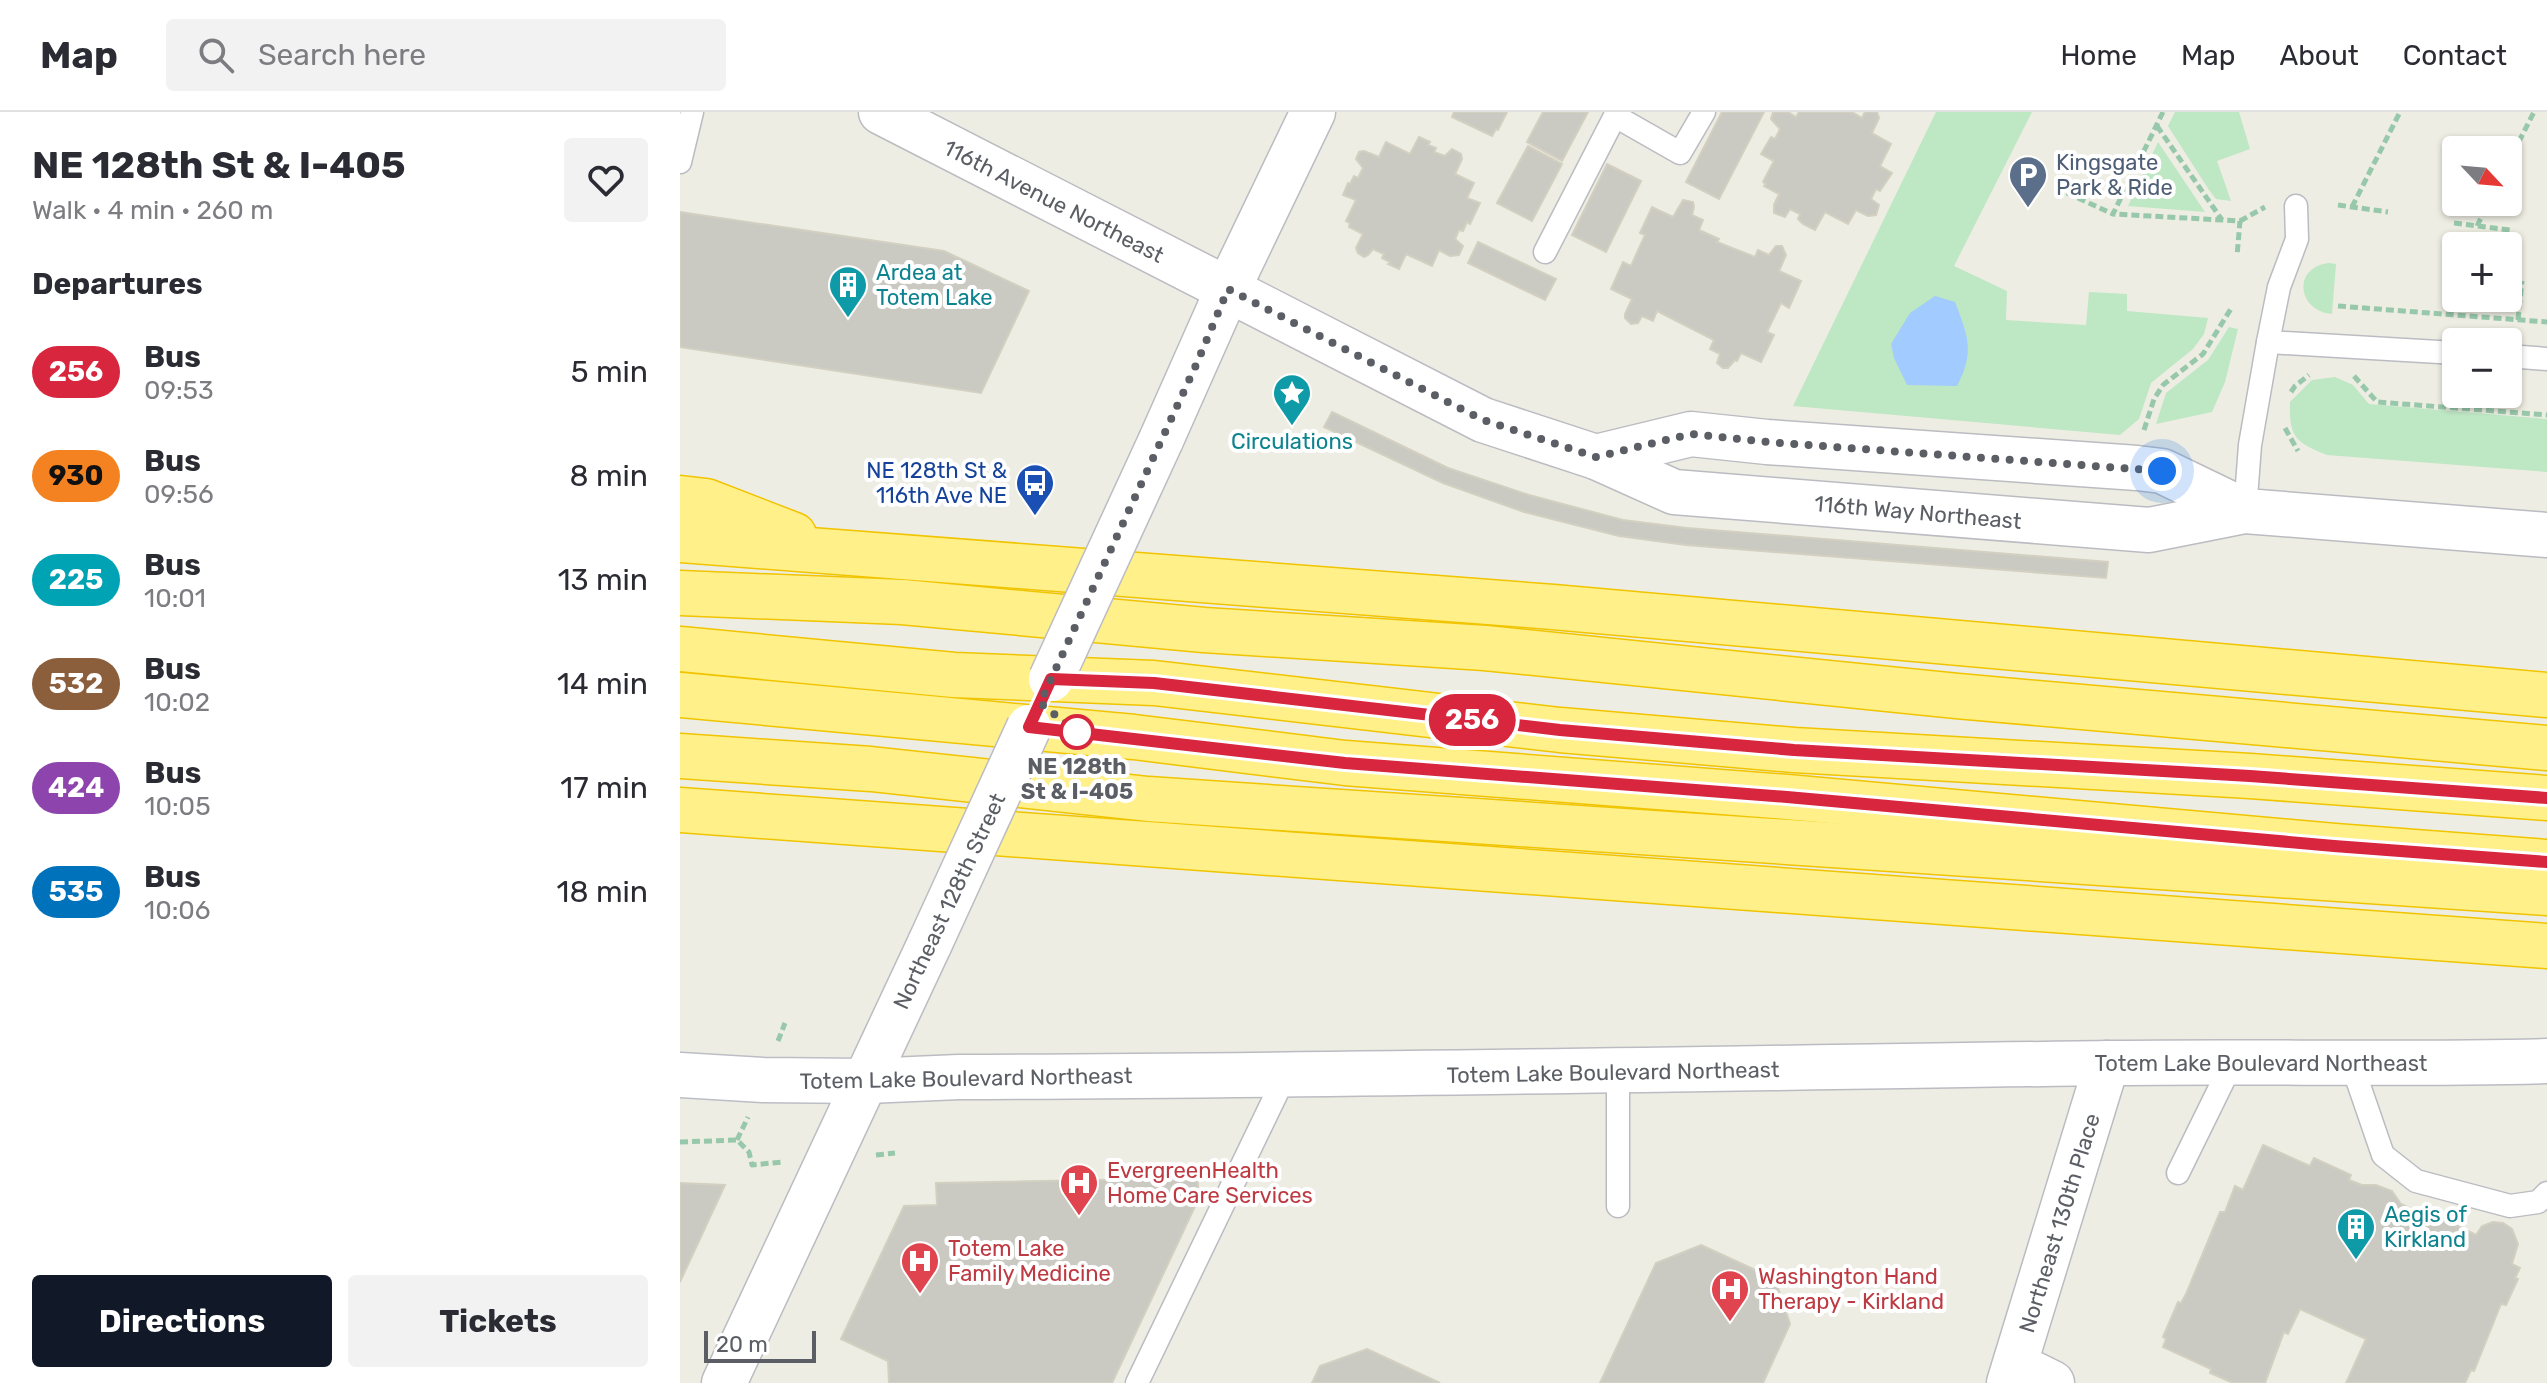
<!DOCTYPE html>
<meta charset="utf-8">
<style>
:root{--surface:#fff;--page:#f2f2f3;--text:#2b2b33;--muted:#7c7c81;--line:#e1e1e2;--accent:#111827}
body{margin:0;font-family:Rubik,sans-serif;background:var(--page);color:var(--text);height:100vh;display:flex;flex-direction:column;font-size:30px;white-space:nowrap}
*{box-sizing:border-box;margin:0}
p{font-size:26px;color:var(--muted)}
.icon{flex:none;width:44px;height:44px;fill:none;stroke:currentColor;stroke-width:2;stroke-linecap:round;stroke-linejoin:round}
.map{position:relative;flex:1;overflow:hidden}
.side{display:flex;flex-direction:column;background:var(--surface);width:680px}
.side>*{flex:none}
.badge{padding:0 16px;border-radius:26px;font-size:28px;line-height:52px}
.needle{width:52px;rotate:116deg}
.fabs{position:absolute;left:1762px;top:24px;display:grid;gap:16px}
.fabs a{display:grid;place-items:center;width:80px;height:80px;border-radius:8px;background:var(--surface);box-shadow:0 2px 6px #0004;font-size:40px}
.scale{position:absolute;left:24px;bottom:20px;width:112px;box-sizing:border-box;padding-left:8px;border:4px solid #5b5e64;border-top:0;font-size:22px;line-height:28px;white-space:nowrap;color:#5b5e64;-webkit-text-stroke:6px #fff;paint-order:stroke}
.you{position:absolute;width:40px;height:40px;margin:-20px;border:6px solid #fff;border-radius:50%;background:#1a73e8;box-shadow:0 0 0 12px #1a73e833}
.map>.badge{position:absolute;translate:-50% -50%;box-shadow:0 0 0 4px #fff}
h2{padding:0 32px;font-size:30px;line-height:72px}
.round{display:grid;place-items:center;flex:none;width:84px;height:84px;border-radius:8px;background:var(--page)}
.summary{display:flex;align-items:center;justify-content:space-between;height:136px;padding:0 32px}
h1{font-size:38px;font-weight:700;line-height:60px}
.action{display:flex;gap:16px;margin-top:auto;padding:16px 32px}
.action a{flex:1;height:92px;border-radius:8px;background:var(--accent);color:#fff;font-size:32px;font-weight:700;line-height:92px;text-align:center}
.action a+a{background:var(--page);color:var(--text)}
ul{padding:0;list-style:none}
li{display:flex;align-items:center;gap:24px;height:104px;padding:0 32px}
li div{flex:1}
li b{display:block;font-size:30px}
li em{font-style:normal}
li .badge{min-width:88px;font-weight:700;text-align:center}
header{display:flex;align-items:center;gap:48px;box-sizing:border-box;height:112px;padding:0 40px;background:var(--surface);border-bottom:2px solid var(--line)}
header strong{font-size:38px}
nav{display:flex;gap:44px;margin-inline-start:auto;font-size:28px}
.search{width:560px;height:72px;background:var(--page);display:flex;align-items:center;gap:20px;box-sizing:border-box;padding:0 28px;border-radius:8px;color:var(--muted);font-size:30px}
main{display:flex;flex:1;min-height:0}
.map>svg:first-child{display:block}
.green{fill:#bee7c3}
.water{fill:#a2cbff}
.building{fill:#cbcac2;stroke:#d3d0c1;stroke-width:2}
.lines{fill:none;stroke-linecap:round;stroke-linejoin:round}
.service-casing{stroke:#bbbcc2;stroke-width:25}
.minor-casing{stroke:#bbbcc2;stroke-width:47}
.tertiary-casing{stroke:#bbbcc2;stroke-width:47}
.secondary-casing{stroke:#bcbec5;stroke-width:47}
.motorway-casing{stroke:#f1c400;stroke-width:47}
.path{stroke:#97c8ab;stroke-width:5;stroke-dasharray:8 4;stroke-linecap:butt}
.service{stroke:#fff;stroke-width:22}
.minor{stroke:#fff;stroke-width:44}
.tertiary{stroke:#fff;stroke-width:44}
.secondary{stroke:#fff;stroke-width:44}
.motorway{stroke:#fff089;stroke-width:44}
.tertiary-bridge-casing{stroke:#bbbcc2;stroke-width:47;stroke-linecap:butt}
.tertiary-bridge{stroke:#fff;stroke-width:44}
.line-casing{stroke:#fff;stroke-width:18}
.line{stroke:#d7263d;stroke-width:12}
.walk{stroke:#5b5e64;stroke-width:8;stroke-dasharray:0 14.4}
.stop-dot{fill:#fff;stroke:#d7263d;stroke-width:4}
.labels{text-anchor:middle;stroke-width:8;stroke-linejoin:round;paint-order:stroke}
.service-label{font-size:22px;fill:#4e5e75;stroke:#fff;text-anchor:start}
.street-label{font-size:22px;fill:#5b5e64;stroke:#fff}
.culture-label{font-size:22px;fill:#0d838f;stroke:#fff;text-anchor:start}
.transit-label{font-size:22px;fill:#164399;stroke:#fff;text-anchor:end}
.stop-label{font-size:22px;font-weight:bold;fill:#5b5e64;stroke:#fff}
.health-label{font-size:22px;fill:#be3a42;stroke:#fff;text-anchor:start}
</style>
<header>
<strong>Map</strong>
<div class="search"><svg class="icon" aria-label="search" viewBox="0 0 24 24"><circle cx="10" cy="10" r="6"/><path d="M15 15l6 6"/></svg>Search here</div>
<nav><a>Home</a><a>Map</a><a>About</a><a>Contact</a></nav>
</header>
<main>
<section class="side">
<div class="summary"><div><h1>NE 128th St &amp; I-405</h1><p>Walk · 4 min · 260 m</p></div><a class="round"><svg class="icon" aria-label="heart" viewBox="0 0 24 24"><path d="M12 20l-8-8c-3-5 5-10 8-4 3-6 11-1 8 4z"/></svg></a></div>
<h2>Departures</h2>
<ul>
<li><span class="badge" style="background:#d7263d;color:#fff">256</span><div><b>Bus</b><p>09:53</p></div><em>5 min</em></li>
<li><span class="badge" style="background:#f58220;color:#111">930</span><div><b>Bus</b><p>09:56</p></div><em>8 min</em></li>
<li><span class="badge" style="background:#00a3b4;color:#fff">225</span><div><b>Bus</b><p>10:01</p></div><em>13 min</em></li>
<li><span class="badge" style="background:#8b5e3c;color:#fff">532</span><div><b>Bus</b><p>10:02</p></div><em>14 min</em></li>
<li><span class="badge" style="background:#8e44ad;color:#fff">424</span><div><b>Bus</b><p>10:05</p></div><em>17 min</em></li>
<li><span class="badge" style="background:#0072bc;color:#fff">535</span><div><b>Bus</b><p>10:06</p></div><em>18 min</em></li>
</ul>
<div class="action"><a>Directions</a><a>Tickets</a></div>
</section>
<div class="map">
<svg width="1867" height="1271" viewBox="0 0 1867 1271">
<rect width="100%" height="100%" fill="#eeede3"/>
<g class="green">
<polygon points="1256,0 1352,0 1274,154 1327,179 1326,208 1406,213 1409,180 1447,182 1447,199 1528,206 1524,222 1513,237 1471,271 1459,307 1440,323 1113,294"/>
<polygon points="1495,0 1559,0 1570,37 1537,49 1551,89 1536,87 1529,78 1488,14"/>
<polygon points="1478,30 1525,100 1448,94"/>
<path d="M1649,151l7,1 -4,50c-35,-3 -40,-47 -3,-51z"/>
<polygon points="1549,215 1558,217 1545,270 1532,300 1476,312 1486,281 1528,248"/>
<path d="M1655,265l18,8 16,19 178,15v53l-220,-17c-32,-13 -38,-18 -37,-53l22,-22z"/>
</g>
<path class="water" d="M1255,184l20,6c13,34 20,50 2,84l-50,-1 -13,-27 -3,-14 19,-31z"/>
<g class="building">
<polygon points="774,0 827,0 818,18 816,17 812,24 772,5"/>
<polygon points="863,0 908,0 882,49 847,30"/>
<polygon points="1042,0 1084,0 1039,87 1006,70"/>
<polygon points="1093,0 1108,0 1116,5 1119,0 1172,0 1182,6 1185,0 1197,0 1199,6 1192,21 1211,32 1200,54 1212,61 1200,79 1196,77 1191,87 1199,93 1196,103 1188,104 1176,98 1168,112 1145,100 1135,118 1123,112 1118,107 1120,102 1110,97 1105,105 1094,101 1094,93 1099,82 1084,74 1086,72 1083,70 1094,49 1081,42 1091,25 1095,27 1100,17 1091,7"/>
<polygon points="739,25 750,30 748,33 756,36 754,40 765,44 772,37 781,42 782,47 775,62 794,71 787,86 800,91 790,112 787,110 783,119 779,118 775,127 783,134 779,143 770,144 759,138 752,154 726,142 719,157 708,152 710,150 702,146 704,142 693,137 688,143 684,145 678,141 676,136 683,122 669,115 670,111 666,109 676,88 663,83 668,71 670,72 674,64 678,66 683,56 676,47 679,40 684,39 699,45 706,30 730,42"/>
<polygon points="848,34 882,52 852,109 817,91"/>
<polygon points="927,52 961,69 926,140 892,123"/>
<polygon points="1003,88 1013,90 1014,95 1012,103 1023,108 1019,118 1039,127 1037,130 1075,145 1078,138 1089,143 1096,134 1102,134 1106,143 1099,159 1121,169 1109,196 1101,191 1087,220 1094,223 1081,250 1061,241 1057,249 1055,248 1048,256 1043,256 1037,251 1040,242 1030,237 1034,228 977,199 973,209 962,204 958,211 951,212 945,206 945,202 952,187 931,177 943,150 951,154 965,123 960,121 972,95 993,105"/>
<polygon points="0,100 264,139 349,179 301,281 0,235"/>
<polygon points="798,130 876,167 865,188 788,151"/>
<polygon points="652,300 768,356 849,383 943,408 1007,416 1428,450 1426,466 1006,433 939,424 844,400 763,371 644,315"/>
<polygon points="1583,1033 1630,1054 1634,1046 1671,1063 1669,1068 1682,1073 1696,1073 1712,1079 1721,1092 1760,1111 1762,1106 1796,1123 1802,1114 1813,1110 1823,1111 1832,1117 1838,1132 1832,1152 1840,1156 1835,1166 1838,1167 1826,1193 1821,1192 1794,1259 1791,1258 1785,1271 1666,1271 1686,1227 1620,1197 1608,1222 1604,1220 1585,1271 1553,1271 1530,1261 1531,1257 1483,1235 1486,1227 1483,1225 1498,1190 1501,1191 1506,1182 1540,1100 1545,1100 1555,1074 1563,1078"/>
<polygon points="518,1066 518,1088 432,1271 209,1271 208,1249 161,1227 224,1094 257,1093 256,1071"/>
<polygon points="0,1071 45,1073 0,1170"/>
<polygon points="1021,1133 1095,1167 1110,1212 1083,1271 920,1271 976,1151"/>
<polygon points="687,1237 760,1271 632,1271 640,1254"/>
</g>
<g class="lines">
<g class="service-casing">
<g id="service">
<polyline points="937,0 935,4 1000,41 1024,0"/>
<polyline points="0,50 12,0"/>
<polyline points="865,140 935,4"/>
<polyline points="1588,230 1776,241"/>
<polyline points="1828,244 1867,247"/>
<polyline points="1565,399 1570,333 1588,230 1599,175 1617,127 1616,94"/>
<polyline points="1671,950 1703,1043 1736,1069 1830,1094 1858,1090 1867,1081"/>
<polyline points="938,960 938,1094"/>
<polyline points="1498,1061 1553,949"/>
<polyline points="457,1271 605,964"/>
</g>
</g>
<g class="minor-casing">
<g id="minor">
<polyline points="548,177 633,0"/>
<polyline points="1336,1253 1372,1271"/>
<polyline points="1329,1271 1427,951"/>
</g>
</g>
<g class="tertiary-casing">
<g id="tertiary">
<polyline points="201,0 803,308 916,345 994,380 1469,418 1565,399 1867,423"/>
<polyline points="481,328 548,177"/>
<polyline points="916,345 1011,322 1087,330 1457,356 1482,359 1565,399"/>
<path d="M187,969l92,-4c386,-1 772,-9 1157,-14 144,-2 287,2 431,-2"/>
<polyline points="44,1271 250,831"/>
</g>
</g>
<g class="secondary-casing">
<polyline id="secondary" points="0,963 83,968 187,969"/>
</g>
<g class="motorway-casing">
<g id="motorway">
<polyline points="0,386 26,389 114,423"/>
<polyline points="0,428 873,495 1867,583"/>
<polyline points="0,481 222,490 524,518 805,536 1277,584 1867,636"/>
<polyline points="0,537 274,563 474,571 880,618 1114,638 1570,664 1867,686"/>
<polyline points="0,583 454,625 665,651 1107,685 1654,734 1867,750"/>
<polyline points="0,644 191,657 468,687 1867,781"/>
<polyline points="0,698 1867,834"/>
</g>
</g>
<g class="path">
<polyline points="1483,0 1433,102 1560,109 1557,144"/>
<polyline points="1477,14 1542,108"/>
<polyline points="1828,51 1854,0"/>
<polyline points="1376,76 1433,102"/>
<polyline points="1658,93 1708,100"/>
<polyline points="1672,95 1720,0"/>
<polyline points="1560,109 1585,95"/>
<polyline points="1774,111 1830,118"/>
<polyline points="1797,114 1809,90"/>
<polyline points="1658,194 1867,210"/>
<polyline points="1838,208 1842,169"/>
<polyline points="1674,264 1697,290 1867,303"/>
<polyline points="1611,280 1615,274 1629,263"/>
<polyline points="1605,316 1618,339"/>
<polyline points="1464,318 1474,287 1483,273 1523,242 1552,195"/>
<polyline points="98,929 105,911"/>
<polyline points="57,1028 68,1005"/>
<polyline points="0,1030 57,1028 69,1040 72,1053 102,1050"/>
<polyline points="196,1043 215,1041"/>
</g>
<use href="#service" class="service"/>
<use href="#minor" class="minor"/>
<use href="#tertiary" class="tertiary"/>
<use href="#secondary" class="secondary"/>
<use href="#motorway" class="motorway"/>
<g class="tertiary-bridge-casing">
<g id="tertiary-bridge">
<polyline points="371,567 481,328"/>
<polyline points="250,831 349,615"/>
</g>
</g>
<use href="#tertiary-bridge" class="tertiary-bridge"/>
</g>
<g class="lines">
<g class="line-casing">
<polyline id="line" points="1867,686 1570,664 1114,638 880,618 474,571 371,567 349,615 665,651 1107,685 1654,734 1867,750"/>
</g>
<use href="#line" class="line"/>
<polyline class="walk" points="397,620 360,591 517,251 548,177 803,308 916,345 1011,322 1087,330 1482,359"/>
</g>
<defs>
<g id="parking-pin" transform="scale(2)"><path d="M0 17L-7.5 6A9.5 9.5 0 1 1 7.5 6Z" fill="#5c6f8a" stroke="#fff"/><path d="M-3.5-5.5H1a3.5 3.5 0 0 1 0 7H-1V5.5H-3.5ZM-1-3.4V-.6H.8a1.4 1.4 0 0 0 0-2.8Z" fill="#fff"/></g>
<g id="building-pin" transform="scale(2)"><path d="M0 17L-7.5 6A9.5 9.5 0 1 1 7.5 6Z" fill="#0f9aa8" stroke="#fff"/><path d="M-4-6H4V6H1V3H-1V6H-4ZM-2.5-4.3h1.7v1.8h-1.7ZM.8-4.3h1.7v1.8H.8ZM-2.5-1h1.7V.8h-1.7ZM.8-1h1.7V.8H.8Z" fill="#fff"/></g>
<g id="sight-pin" transform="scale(2)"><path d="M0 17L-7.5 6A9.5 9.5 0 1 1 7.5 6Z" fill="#0f9aa8" stroke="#fff"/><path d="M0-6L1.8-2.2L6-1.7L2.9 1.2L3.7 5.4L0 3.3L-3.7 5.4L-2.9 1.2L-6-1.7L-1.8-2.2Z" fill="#fff"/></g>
<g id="bus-pin" transform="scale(2)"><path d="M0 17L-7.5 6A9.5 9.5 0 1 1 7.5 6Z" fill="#1a4fb4" stroke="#fff"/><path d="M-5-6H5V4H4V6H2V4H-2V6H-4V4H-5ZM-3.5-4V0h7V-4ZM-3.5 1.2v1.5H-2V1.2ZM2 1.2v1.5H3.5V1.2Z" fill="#fff"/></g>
<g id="hospital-pin" transform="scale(2)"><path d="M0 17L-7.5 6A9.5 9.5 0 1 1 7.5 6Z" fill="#e0444e" stroke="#fff"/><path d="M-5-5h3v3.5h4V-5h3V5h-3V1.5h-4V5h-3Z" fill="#fff"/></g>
</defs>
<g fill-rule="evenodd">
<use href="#parking-pin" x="1348" y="63"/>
<use href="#building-pin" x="168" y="173"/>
<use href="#sight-pin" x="612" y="281"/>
<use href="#bus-pin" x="355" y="371"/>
<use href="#hospital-pin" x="399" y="1071"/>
<use href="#building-pin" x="1676" y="1115"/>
<use href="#hospital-pin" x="240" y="1149"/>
<use href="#hospital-pin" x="1050" y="1177"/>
</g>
<circle class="stop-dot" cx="397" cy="620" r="16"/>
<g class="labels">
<g class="service-label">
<text x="1376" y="58">Kingsgate<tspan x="1376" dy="25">Park &amp; Ride</tspan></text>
</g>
<g class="street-label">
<text transform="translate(374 89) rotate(27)" y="8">116th Avenue Northeast</text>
<text transform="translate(1238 400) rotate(5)" y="8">116th Way Northeast</text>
<text transform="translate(269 789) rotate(-65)" y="8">Northeast 128th Street</text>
<text x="1581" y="959">Totem Lake Boulevard Northeast</text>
<text transform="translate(933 960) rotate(-1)" y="8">Totem Lake Boulevard Northeast</text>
<text transform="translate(286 966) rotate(-1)" y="8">Totem Lake Boulevard Northeast</text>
<text transform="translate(1379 1111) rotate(-73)" y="8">Northeast 130th Place</text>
</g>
<g class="culture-label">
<text x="196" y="168">Ardea at<tspan x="196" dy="25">Totem Lake</tspan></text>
<text x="612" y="337" text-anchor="middle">Circulations</text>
<text x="1704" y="1110">Aegis of<tspan x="1704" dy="25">Kirkland</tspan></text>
</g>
<g class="transit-label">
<text x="327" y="366">NE 128th St &amp;<tspan x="327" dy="25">116th Ave NE</tspan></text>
</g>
<g class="stop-label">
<text x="397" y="662">NE 128th<tspan x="397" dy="25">St &amp; I-405</tspan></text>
</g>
<g class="health-label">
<text x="427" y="1066">EvergreenHealth<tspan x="427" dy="25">Home Care Services</tspan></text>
<text x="268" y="1144">Totem Lake<tspan x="268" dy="25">Family Medicine</tspan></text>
<text x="1078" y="1172">Washington Hand<tspan x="1078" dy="25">Therapy - Kirkland</tspan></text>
</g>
</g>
</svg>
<div class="fabs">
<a><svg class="needle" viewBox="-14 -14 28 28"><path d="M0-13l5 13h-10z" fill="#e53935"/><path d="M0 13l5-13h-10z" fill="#7c7c81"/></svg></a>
<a>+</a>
<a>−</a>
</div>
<div class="scale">20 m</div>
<div class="you" style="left:1482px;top:359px"></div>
<b class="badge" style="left:792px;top:608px;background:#d7263d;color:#fff">256</b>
</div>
</main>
